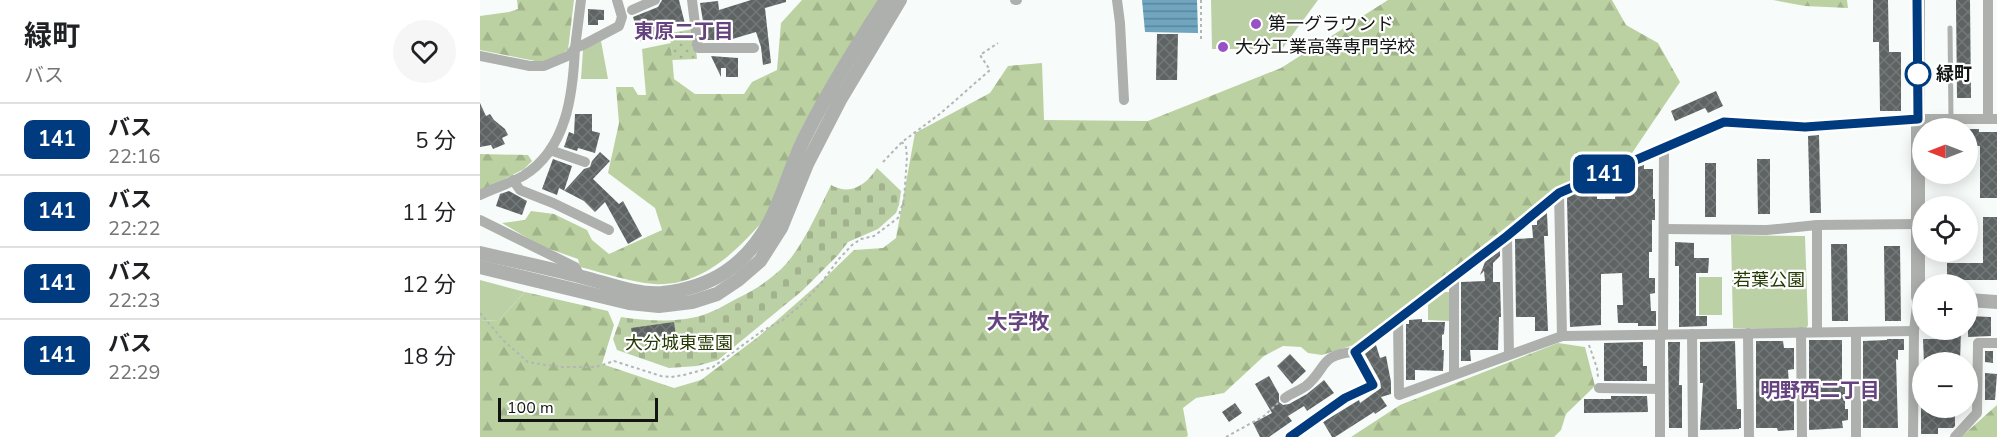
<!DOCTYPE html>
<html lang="ja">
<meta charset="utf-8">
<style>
:root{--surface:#fff;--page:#f6f6f6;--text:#202124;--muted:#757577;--line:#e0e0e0}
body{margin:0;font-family:"Nunito Sans","Noto Sans JP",sans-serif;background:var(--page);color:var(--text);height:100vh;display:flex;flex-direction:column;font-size:22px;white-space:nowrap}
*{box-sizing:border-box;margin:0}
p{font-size:20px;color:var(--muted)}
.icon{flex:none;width:33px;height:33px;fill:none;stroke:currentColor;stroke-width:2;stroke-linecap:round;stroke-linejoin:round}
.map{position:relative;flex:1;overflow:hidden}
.details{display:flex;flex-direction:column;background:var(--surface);width:480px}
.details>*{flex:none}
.badge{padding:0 12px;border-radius:9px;font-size:21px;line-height:39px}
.needle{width:39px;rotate:270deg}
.buttons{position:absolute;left:1432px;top:118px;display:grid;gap:12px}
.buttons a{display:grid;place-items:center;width:66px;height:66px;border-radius:50%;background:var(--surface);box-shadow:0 3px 15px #0003;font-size:30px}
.scale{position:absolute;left:18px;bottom:15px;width:160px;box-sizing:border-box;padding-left:6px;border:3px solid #131514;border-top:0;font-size:16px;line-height:21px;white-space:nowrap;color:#131514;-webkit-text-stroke:4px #fff;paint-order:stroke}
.map>.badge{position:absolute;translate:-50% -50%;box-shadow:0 0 0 3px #fff}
.round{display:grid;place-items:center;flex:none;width:63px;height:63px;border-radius:32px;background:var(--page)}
.headline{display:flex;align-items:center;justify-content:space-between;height:102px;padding:0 24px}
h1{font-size:28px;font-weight:700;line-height:45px}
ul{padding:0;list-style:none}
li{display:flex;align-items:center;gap:18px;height:72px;padding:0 24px;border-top:2px solid var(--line)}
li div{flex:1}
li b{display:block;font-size:22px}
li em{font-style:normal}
li .badge{min-width:66px;font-weight:700;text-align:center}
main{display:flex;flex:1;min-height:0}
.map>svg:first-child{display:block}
.green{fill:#bcd0a5}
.forest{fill:url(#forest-firs)}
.cemetery{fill:url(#cemetery-stones)}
.garden{fill:url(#garden-dots)}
.water{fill:url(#water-rules)}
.building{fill:url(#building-cross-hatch)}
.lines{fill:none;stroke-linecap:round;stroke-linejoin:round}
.path{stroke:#b2b6b5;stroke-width:2;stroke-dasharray:3 3;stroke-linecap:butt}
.service{stroke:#aeb0ae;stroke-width:5}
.minor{stroke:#aeb0ae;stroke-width:10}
.tertiary{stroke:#aeb0ae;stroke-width:14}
.line-casing{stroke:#fff;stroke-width:14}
.line{stroke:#003b80;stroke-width:9}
.poi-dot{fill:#9752c6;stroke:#fff;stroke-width:2}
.stop-dot{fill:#fff;stroke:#003b80;stroke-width:3}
.labels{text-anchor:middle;stroke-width:4.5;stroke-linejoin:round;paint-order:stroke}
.poi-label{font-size:18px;fill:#131514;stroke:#fff;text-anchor:start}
.stop-label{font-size:18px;font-weight:bold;fill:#131514;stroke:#fff;text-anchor:start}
.park-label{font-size:18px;fill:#263903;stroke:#fff}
.neighbourhood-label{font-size:20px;font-weight:bold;fill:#65437e;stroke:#fff}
.quarter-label{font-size:21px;font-weight:bold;fill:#65437e;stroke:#fff}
</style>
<main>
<section class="details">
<div class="headline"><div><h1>緑町</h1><p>バス</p></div><a class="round"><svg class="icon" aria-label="heart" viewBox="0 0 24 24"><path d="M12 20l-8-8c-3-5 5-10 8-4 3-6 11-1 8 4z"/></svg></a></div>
<ul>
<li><span class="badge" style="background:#003b80;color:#fff">141</span><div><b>バス</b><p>22:16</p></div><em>5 分</em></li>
<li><span class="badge" style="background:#003b80;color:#fff">141</span><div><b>バス</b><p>22:22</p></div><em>11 分</em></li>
<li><span class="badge" style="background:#003b80;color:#fff">141</span><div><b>バス</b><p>22:23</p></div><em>12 分</em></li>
<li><span class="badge" style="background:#003b80;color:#fff">141</span><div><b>バス</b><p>22:29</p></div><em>18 分</em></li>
</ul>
</section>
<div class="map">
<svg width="1517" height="437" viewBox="0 0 1517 437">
<defs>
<pattern id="forest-firs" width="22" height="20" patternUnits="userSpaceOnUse" patternTransform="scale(1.5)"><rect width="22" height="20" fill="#bbd1a1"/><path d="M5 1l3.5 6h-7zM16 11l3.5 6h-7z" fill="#a0b38a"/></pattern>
<pattern id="cemetery-stones" width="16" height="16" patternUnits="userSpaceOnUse" patternTransform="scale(1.5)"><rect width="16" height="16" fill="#bcd0a5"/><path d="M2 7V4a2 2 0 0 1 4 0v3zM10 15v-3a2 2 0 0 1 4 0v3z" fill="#a1b28d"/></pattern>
<pattern id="garden-dots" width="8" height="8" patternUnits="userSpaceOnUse" patternTransform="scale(1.5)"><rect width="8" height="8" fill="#bcd0a5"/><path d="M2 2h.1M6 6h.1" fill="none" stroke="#a1b28d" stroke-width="1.8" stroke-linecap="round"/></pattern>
<pattern id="water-rules" width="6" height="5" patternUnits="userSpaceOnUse" patternTransform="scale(1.5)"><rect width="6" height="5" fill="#70a5c0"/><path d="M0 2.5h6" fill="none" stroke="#5b859b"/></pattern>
<pattern id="building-cross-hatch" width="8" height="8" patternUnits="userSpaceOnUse" patternTransform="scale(1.5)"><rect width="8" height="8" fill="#5e6364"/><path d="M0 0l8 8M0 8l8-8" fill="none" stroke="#747879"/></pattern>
</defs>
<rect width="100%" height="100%" fill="#f7fcfb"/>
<g class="green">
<polygon points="731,0 838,0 802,49 732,49"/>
<polygon points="121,41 128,79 101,79 103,50"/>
<polygon points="1251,235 1325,236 1328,325 1326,329 1253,328"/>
<rect x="1219" y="277" width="23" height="38"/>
<polygon points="0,280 45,292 19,320 0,321"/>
<polygon points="964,292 971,292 970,321 948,320 948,304"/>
</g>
<g class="forest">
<polygon points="37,0 94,0 88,50 68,61 60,62 0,50 0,16 29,12 38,9"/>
<path d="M322,0h83l-122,221c-28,32 -63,66 -109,63 -25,-2 -50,-11 -74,-17l-2,-8 -37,-13 -39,-23 23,-3 6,-9 23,3 33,16 5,10 17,14 53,-24 -7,-22 -47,-35 11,-50 -3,-36h17l5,8h8l-4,-46 29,-6 3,36 21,15h49l8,-12 25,-12 4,-47z"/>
<polygon points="908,0 1132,0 1146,25 1178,43 1200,82 1150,156 1075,189 877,344 842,355 828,353 821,347 803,346 784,356 744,393 716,398 703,408 708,436 706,437 0,437 0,321 19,320 45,292 128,311 134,325 122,364 194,388 221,380 278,337 345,278 374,250 403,248 416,238 435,133 510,93 528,66 562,63 564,120 668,121 801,68"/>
<polygon points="1293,0 1367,0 1368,8 1325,6"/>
<polygon points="0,154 48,155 52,161 44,169 0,192"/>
<polygon points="1078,343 1105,347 1115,386 1086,414 1081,430 1074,437 871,437 920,405"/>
<polygon points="1517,405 1517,437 1481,437"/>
</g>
<path class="cemetery" d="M397,168l24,23 -2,14 -3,8 -18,16 -30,13 -10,13 -36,36 -84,69 -21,6 -28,2 -52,-18 -4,-11 8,-22c26,4 57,6 82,-2 13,-4 25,-12 37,-18 16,-8 33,-19 45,-32 19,-21 33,-54 46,-80 20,11 35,0 46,-17z"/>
<polygon class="garden" points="214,29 217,59 192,60 190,33"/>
<polygon class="water" points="662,0 717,0 718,33 665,32"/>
<g class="building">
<polygon points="182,0 199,0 205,24 182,27 184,34 161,42 153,17 178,7"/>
<polygon points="271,0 306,0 306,2 285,8 291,63 283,65 281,47 276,32 249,40 226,40 220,3 238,1 239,10"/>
<polygon points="1393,0 1408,0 1409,52 1421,52 1421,111 1400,111 1399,42 1393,42"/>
<polygon points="1476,0 1490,0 1491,98 1477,98"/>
<polygon points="108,9 124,10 124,20 118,20 118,25 108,25"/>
<polygon points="677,34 698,34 697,80 676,80"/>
<polygon points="231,56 258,58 258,77 246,77 246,68 241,68 241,77"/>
<polygon points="1236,91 1243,106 1228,113 1225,108 1195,121 1191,111"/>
<polygon points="0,103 6,116 10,114 14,120 25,129 28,135 22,138 25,144 13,149 11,145 0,147"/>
<polygon points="95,114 112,114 112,131 120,133 115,153 98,148 97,151 84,147 89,132 94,134"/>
<polygon points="1488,129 1499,129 1499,132 1517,132 1517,198 1500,198 1500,146 1488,146"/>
<polygon points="1339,135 1341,213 1330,213 1328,136"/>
<polygon points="120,152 130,161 113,179 139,204 143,201 162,236 148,244 125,202 115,212 104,201 79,188 77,195 62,189 73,159 92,166 84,191 104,169 110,167 112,161"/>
<polygon points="1277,159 1290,159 1290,214 1278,214"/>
<rect x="1225" y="163" width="11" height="54"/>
<polygon points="1164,165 1164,169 1173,169 1173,199 1175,199 1175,220 1172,220 1172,252 1169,252 1169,278 1175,278 1175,293 1170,294 1171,311 1176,311 1176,326 1158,326 1158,323 1138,323 1137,305 1143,305 1142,273 1121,274 1121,325 1090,327 1087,198 1095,194 1117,193 1117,199 1135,199 1136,177 1146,172 1155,172 1155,168"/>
<polygon points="29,191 47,201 42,215 16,206 20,194"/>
<polygon points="1067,213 1068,236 1064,236 1068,331 1055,331 1055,317 1036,317 1035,239 1053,238 1052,225 1057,225 1057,221"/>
<polygon points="1503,217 1517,217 1517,280 1467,280 1467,263 1503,263"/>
<polygon points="1195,242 1214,243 1214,258 1229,258 1228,273 1216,273 1216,316 1227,316 1227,326 1199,327 1199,266 1195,266"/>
<polygon points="1351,244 1367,244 1368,321 1352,321"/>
<polygon points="1404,246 1420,246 1421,321 1405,321"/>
<polygon points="1020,251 1020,256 1013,263 1013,282 1020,282 1021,317 1019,317 1018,350 990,350 991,361 981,361 981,282 1005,281 1004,271 1000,275 1005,262"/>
<polygon points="1488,316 1511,317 1511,336 1488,337"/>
<polygon points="942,319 942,322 965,322 964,334 962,335 962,350 964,350 963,371 935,370 935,380 926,380 926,324 929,324 929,320"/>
<polygon points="194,322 196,336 179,338 180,347 166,349 164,340 153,342 151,328"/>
<polygon points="1471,330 1481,330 1480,363 1444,363 1443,339 1471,339"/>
<polygon points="1407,339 1424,339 1424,350 1418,350 1418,360 1416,359 1418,428 1383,428 1383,341 1407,340"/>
<polygon points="1329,340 1362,340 1362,387 1365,387 1365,409 1368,409 1368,420 1362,421 1363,428 1329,430"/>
<polygon points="1255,341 1257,409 1261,409 1261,428 1259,428 1259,429 1220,430 1223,383 1220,383 1220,342"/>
<polygon points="1276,341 1303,341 1304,348 1314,348 1314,369 1308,370 1310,401 1314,401 1314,430 1298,431 1297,428 1276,428"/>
<polygon points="1163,342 1163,366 1167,366 1167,381 1124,381 1124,343"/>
<polygon points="1188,342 1200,342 1199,385 1202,385 1202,428 1189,428"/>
<polygon points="896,345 900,358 906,356 911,382 911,394 901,397 907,406 895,414 894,412 855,437 852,437 843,422 879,400 880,403 901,388 900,381 885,354"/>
<polygon points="1505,351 1513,351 1513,363 1505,362"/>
<polygon points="810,354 826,371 812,384 797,366"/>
<polygon points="1505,373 1517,374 1515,400 1505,400"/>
<polygon points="789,376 799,394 799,402 803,405 809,404 827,394 844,380 854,393 827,411 824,406 808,416 812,421 789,437 780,437 773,423 792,413 775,384"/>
<polygon points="1131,396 1167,396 1168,412 1104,413 1104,399 1131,399"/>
<polygon points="755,403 762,413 749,422 742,412"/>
<polygon points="1441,408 1475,408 1475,426 1473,428 1458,428 1458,434 1441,434"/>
</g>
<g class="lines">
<g class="path">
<polyline points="721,39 721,0"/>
<polyline points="403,162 422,142 461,113 510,70 500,55 518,43"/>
<polyline points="0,313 24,341 48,362 79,367 116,367 134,361 181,376 191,377 204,375 233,367 282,331 303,320 323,303 342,282 358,260 372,245 381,239 394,236 418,218 424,200 427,157 426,147 422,142"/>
<polyline points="1109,345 1117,368 1118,377"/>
<polyline points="746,437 784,416 798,403"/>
</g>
<polyline class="service" points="1470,28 1471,119"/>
<g class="minor">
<polyline points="212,0 218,48 274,48"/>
<polyline points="535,0 537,0"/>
<polyline points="637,0 640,23 644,100"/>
<polyline points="1508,0 1508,119"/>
<polyline points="152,10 175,0"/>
<polyline points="0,56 50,66 64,66 90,55 95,48 101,0"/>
<polyline points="70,150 105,162"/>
<polyline points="33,180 40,190 73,203 129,230"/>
<polyline points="1079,193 1082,336"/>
<path d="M0,195c14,-7 29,-11 43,-19 44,-27 50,-82 52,-128l8,-3 36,-19 3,-9 -5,-17"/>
<polyline points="0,220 95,267 100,276"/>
<polyline points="1337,225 1337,332"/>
<polyline points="1184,229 1287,230 1337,225 1438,224"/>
<polyline points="1027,236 1029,354"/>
<polyline points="974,277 974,374"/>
<polyline points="1434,331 1082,336 919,395 918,319 1027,236 1079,193 1244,122 1325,127 1438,119 1517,119"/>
<polyline points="1321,332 1322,437"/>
<polyline points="1376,332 1376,437"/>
<polyline points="1268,333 1269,437"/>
<polyline points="1212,334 1213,437"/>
<polyline points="1119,388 1180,389"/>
<path d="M805,398c6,-5 14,-7 21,-12 21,-17 13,-32 49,-34"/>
<polyline points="809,437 865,398 893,385 875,352 918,319"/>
<polyline points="1180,437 1180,338 1183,335 1184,148"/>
<polyline points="1433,437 1434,331 1438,297"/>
<polyline points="1475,437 1497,413 1498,343 1517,343"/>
</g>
<g class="tertiary">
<polyline points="1438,0 1438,297 1443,297"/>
<path d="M0,253c34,8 68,15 102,24 25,6 54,18 80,16 50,-5 84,-28 108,-72 14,-27 21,-57 35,-84 24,-48 52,-92 81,-137"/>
<polyline points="0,267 149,303 179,306 212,302 237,294 258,280 280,261 301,228 327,164 360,100 420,0"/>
<polyline points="1488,300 1517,302"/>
</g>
</g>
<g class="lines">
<g class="line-casing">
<polyline id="line" points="810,437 865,398 893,385 875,352 1027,236 1079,193 1244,122 1325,127 1438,119 1437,0"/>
</g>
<use href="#line" class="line"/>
</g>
<g class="poi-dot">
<circle cx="776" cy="24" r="6"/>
<circle cx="743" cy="47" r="6"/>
</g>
<circle class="stop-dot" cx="1438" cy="74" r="12"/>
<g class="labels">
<g class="poi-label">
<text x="788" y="30">第一グラウンド</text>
<text x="755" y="53">大分工業高等専門学校</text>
</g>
<g class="stop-label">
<text x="1456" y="80">緑町</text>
</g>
<g class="park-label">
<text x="1289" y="286">若葉公園</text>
<text x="199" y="349">大分城東霊園</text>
</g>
<g class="neighbourhood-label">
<text x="204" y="38">東原二丁目</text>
<text x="1340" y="397">明野西二丁目</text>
</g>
<g class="quarter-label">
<text x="538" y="329">大字牧</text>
</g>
</g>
</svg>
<div class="buttons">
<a><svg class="needle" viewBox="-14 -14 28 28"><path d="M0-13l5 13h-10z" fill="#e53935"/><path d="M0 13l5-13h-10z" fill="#757577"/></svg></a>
<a><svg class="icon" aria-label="locate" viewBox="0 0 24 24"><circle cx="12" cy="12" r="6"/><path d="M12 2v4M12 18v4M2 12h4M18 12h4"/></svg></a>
<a>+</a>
<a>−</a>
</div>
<div class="scale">100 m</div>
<b class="badge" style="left:1124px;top:174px;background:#003b80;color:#fff">141</b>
</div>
</main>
